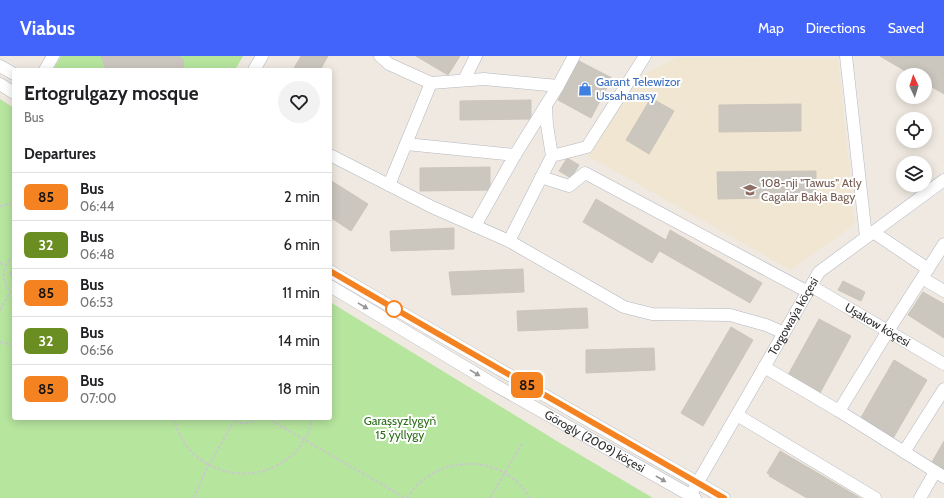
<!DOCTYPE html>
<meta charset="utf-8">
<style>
:root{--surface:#fff;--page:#f2f2f2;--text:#202124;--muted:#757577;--line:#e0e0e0;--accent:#4264fb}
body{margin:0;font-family:Cabin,sans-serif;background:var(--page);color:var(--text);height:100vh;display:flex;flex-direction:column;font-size:15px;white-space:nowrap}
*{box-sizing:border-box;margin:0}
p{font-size:13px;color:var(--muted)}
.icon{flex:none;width:22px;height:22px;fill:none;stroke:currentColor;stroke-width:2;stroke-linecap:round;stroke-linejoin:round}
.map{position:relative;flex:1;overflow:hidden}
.drawer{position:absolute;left:12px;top:12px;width:320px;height:352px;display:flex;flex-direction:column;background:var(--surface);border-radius:4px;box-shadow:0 2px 10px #0003}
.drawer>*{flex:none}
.badge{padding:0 8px;border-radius:6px;font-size:14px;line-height:26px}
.needle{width:26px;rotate:356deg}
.buttons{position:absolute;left:896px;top:12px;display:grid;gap:8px}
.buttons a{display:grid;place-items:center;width:36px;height:36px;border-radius:50%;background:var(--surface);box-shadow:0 2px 10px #0003;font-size:20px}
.map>.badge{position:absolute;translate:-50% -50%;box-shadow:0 0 0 2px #fff}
h2{padding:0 12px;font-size:15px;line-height:36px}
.round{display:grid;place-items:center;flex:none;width:42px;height:42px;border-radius:21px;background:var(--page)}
.overview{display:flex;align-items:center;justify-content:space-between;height:68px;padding:0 12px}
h1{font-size:19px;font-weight:700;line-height:30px}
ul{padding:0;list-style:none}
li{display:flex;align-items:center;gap:12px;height:48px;padding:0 12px;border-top:1px solid var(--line)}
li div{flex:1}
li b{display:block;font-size:15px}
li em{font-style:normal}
li .badge{min-width:44px;font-weight:700;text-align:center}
header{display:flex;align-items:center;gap:24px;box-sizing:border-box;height:56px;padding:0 20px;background:var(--accent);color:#fff}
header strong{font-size:19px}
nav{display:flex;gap:22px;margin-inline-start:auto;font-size:14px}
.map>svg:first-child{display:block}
.education{fill:#f0e6d1}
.green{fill:#b6e59e}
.building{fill:#cbc7bf;stroke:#cbc5ba}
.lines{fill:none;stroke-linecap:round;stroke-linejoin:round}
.minor-casing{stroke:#b4b7c1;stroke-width:13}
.path{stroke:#c9c9c9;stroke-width:2;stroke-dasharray:3 2;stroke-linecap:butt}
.minor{stroke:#fff;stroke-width:12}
.oneway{fill:#969696}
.line-casing{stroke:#fff;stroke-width:9}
.line{stroke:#f58220;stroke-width:6}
.stop-dot{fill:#fff;stroke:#f58220;stroke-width:2}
.labels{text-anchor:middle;stroke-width:4;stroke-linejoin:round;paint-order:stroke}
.shop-label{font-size:12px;fill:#366cbe;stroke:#fff;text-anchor:start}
.education-label{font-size:12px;fill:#785e54;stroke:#fff;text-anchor:start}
.street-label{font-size:12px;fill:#2e2e2e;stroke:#fff}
.park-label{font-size:12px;fill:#2c6e1b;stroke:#fff}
</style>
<header>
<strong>Viabus</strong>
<nav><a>Map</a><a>Directions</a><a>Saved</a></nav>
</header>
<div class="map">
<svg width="944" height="442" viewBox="0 0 944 442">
<rect width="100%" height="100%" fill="#efe9e1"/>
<polygon class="education" points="677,1 838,3 855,168 791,214 588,100 636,23"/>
<g class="green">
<polygon points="61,0 243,0 235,14 53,14"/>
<polygon points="0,43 14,52 14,362 330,362 330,246 560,387 653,442 0,442"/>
</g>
<g class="building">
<polygon points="101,0 179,0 183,4 184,14 106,14"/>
<polygon points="301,0 328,0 320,14 293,14"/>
<polygon points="416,0 460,0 448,19"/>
<polygon points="880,0 944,0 944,38 925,27 925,19 912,19"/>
<polygon points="579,5 612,22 591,62 558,44"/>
<polygon points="651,42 674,55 649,98 626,84"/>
<polygon points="531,44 531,63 460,64 460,45"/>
<polygon points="801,48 801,75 719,76 719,49"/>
<polygon points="567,102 579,109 571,122 559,115"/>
<polygon points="490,111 490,134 420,135 420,112"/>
<polygon points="816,115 816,141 718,143 717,116"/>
<polygon points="330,124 368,148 351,175 330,161"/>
<polygon points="596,143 666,184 652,207 583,166"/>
<polygon points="454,172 454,193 391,195 390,175"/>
<polygon points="670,174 762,227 750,247 658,194 666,184"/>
<polygon points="14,210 14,225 10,218"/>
<polygon points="523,213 524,236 452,239 449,216"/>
<polygon points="843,225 865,236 861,245 838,234"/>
<polygon points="923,236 944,248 944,282 908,259"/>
<polygon points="587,252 588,272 518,275 517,255"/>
<polygon points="819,263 851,280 820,337 788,319"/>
<polygon points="731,271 753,284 703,370 681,357"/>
<polygon points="654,292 655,314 586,317 586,294"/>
<polygon points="894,304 927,324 892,384 859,365"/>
<polygon points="944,385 944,413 932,406"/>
<polygon points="780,395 860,442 809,442 767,417"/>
<polygon points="782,398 859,442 807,442 769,420"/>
</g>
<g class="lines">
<g class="minor-casing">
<g id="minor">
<polyline points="380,0 389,8 431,27 484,23 558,30 574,0"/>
<polyline points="846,0 866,181"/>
<polyline points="0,10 14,18"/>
<polyline points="45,14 53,0"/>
<polyline points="254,14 262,0"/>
<polyline points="464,24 476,0"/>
<polyline points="0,28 14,37"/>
<polyline points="546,49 547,69 552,100"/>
<polyline points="406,88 515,99 475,170"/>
<polyline points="330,99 432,151 509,185 624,251 652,258 730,259 766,269 784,277"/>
<polyline points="515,99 558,30"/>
<polyline points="541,121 569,130 585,117 808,236"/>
<polyline points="389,129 431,27"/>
<polyline points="873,176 928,213"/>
<polyline points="509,185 552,100 587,91 645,0"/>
<path d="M330,215c131,77 263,152 394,227"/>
<polyline points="922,222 944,235"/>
<path id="s1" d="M330,230l165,99 200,113"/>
<path id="s2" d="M811,230l133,78"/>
<polyline points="764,311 839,355 944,421"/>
<polyline points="839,355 888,275 944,188"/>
<polyline points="737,359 875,442"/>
<polyline points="904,396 944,333"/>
<path id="s3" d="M694,433l125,-217 125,-92"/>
<polyline points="920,442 935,416"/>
</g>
</g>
<g class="path">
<polyline points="0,150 14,147"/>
<path d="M14,201c-14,7 -14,29 0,36"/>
<polyline points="0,207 4,209"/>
<polyline points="0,254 10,236"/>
<polyline points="0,286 14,289"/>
<path d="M174,362c17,74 122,74 139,0"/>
<path d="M231,362c9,7 18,7 26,0"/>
<polyline points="267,362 405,442"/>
<polyline points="194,442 206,414 234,365"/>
<path d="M407,442c28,-45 96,-46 123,0"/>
<polyline points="490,442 523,386"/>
</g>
<use href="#minor" class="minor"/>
</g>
<defs><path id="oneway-solid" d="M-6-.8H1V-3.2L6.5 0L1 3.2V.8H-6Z"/></defs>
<g class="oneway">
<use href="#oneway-solid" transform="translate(363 250) rotate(31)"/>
<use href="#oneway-solid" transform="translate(475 317) rotate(31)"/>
<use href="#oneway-solid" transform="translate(661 423) rotate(30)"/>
</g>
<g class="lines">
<g class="line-casing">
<path id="line" d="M330,215c131,77 263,151 394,227"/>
</g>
<use href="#line" class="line"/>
</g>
<defs>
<g id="shop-bare" transform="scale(1.08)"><path d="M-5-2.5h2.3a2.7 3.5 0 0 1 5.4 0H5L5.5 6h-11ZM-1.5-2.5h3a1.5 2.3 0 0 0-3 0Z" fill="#3f7fe0" stroke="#fff" stroke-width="2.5" paint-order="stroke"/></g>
<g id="school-bare" transform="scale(1.08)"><path d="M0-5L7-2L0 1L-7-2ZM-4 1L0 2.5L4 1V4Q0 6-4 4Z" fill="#8d6e63" stroke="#fff" stroke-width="2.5" paint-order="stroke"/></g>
</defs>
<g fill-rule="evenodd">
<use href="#shop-bare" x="585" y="33"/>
<use href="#school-bare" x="750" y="134"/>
</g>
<circle class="stop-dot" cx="394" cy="253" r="8"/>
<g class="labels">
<g class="shop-label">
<text x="596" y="30">Garant Telewizor<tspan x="596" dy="14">Ussahanasy</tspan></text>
</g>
<g class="education-label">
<text x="761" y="131">108-nji "Tawus" Atly<tspan x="761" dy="14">Cagalar Bakja Bagy</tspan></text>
</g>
<g class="street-label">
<text dy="4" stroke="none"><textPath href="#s3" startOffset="199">Torgowaýa köçesi</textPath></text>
<text dy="4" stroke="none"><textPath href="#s2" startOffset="77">Uşakow köçesi</textPath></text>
<text dy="4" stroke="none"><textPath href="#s1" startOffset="307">Görogly (2009) köçesi</textPath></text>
</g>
<g class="park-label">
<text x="400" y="369">Garaşsyzlygyň<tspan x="400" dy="14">15 ýyllygy</tspan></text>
</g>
</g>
</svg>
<div class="buttons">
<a><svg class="needle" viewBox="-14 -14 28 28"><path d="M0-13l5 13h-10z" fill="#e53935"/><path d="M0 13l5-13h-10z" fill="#757577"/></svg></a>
<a><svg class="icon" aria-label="locate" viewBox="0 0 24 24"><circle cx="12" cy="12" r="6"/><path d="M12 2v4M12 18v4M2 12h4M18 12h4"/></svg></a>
<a><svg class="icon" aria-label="layers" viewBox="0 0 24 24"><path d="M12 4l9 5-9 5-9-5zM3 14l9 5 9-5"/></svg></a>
</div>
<b class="badge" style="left:527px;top:329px;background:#f58220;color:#111">85</b>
<section class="drawer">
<div class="overview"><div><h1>Ertogrulgazy mosque</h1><p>Bus</p></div><a class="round"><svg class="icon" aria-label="heart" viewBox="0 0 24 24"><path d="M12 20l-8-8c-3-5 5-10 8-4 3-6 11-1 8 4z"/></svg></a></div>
<h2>Departures</h2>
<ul>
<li><span class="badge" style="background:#f58220;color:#111">85</span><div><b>Bus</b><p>06:44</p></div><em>2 min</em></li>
<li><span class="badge" style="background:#6b8e23;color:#fff">32</span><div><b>Bus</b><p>06:48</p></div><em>6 min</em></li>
<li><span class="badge" style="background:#f58220;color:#111">85</span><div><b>Bus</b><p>06:53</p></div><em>11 min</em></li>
<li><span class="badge" style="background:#6b8e23;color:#fff">32</span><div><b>Bus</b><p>06:56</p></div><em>14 min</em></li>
<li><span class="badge" style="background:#f58220;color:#111">85</span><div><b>Bus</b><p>07:00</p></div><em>18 min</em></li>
</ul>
</section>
</div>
